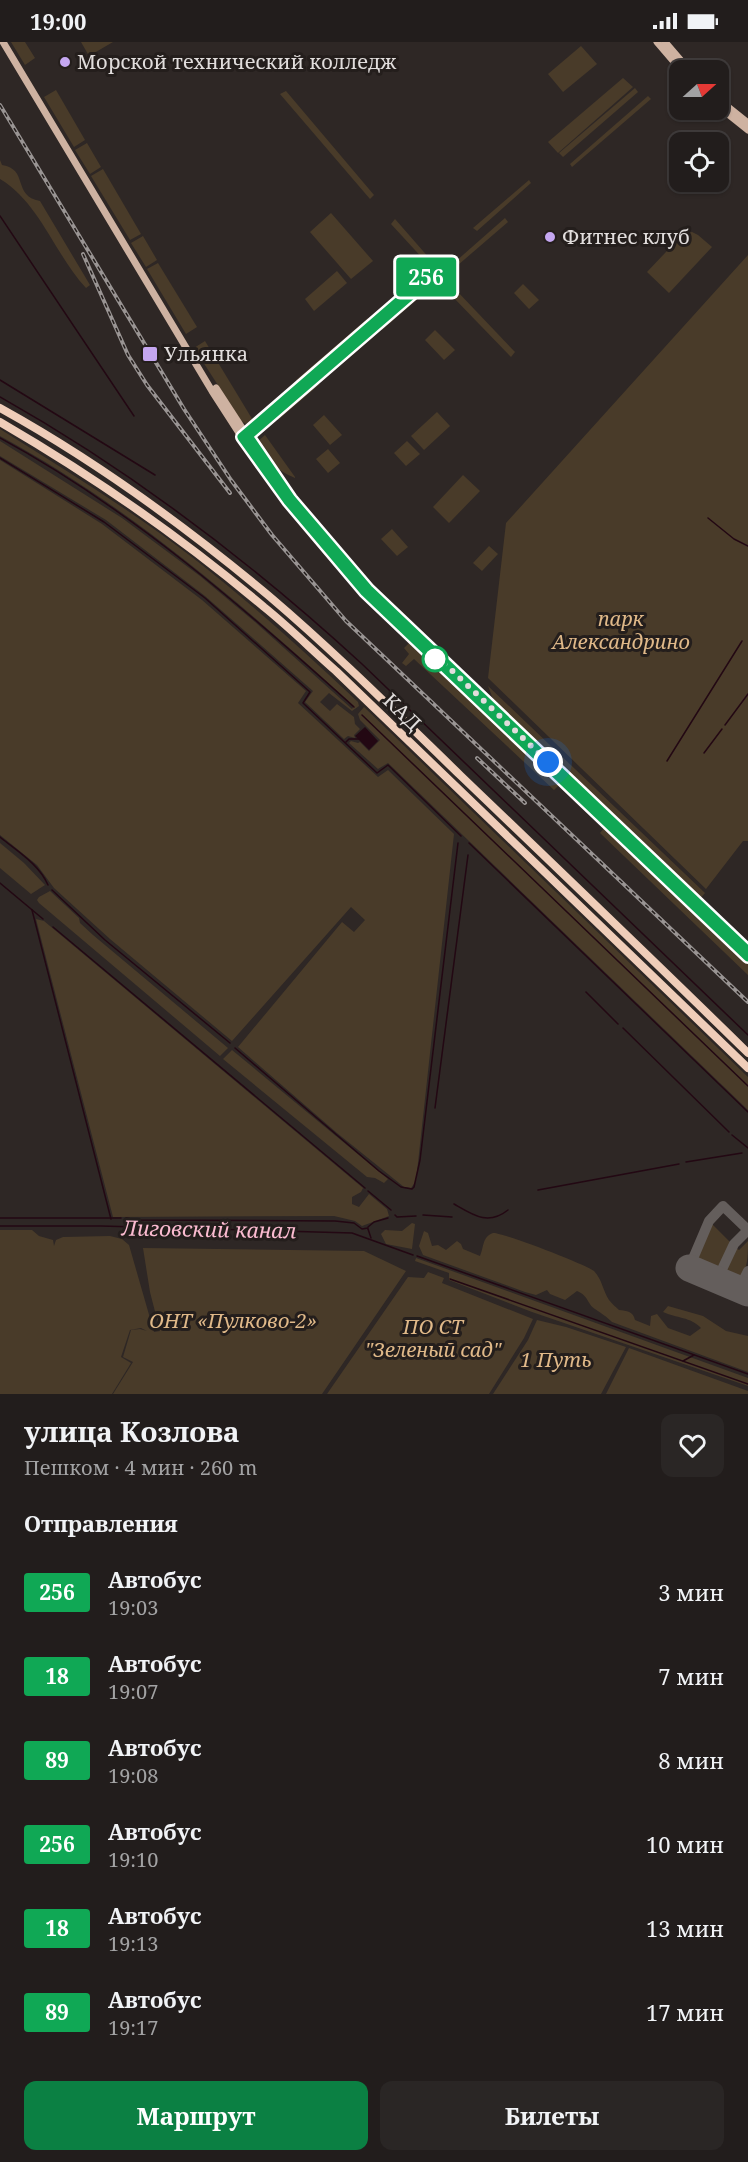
<!DOCTYPE html>
<html lang="ru">
<meta charset="utf-8">
<style>
:root{--surface:#221d1c;--page:#2a2625;--text:#f1f3f6;--muted:#a2a2a3;--line:#3f3b3b;--accent:#0b8043}
body{margin:0;font-family:"Noto Serif",serif;background:var(--page);color:var(--text);height:100vh;display:flex;flex-direction:column;font-size:22px;white-space:nowrap}
*{box-sizing:border-box;margin:0}
p{font-size:20px;color:var(--muted)}
.icon{flex:none;width:33px;height:33px;fill:none;stroke:currentColor;stroke-width:2;stroke-linecap:round;stroke-linejoin:round}
.map{position:relative;height:1352px;overflow:hidden}
.side{display:flex;flex-direction:column;background:var(--surface);flex:1}
.side>*{flex:none}
.badge{padding:0 12px;border-radius:4px;font-size:21px;line-height:39px}
.needle{width:39px;rotate:69deg}
.controls{position:absolute;left:669px;top:18px;display:grid;gap:12px}
.controls a{display:grid;place-items:center;width:60px;height:60px;border-radius:12px;background:var(--surface);box-shadow:0 2px 4px #0004,0 0 0 2px var(--line);font-size:30px}
.you{position:absolute;width:30px;height:30px;margin:-15px;border:4px solid #fff;border-radius:50%;background:#1a73e8;box-shadow:0 0 0 9px #1a73e833}
.map>.badge{position:absolute;translate:-50% -50%;box-shadow:0 0 0 3px #fff}
h2{padding:0 24px;font-size:22px;line-height:54px}
.round{display:grid;place-items:center;flex:none;width:63px;height:63px;border-radius:12px;background:var(--page)}
.overview{display:flex;align-items:center;justify-content:space-between;height:102px;padding:0 24px}
h1{font-size:28px;font-weight:700;line-height:45px}
.button{display:flex;gap:12px;margin-top:auto;padding:12px 24px}
.button a{flex:1;height:69px;border-radius:12px;background:var(--accent);color:#fff;font-size:24px;font-weight:700;line-height:69px;text-align:center}
.button a+a{background:var(--page);color:var(--text)}
ul{padding:0;list-style:none}
li{display:flex;align-items:center;gap:18px;height:84px;padding:0 24px}
li div{flex:1}
li b{display:block;font-size:22px}
li em{font-style:normal}
li .badge{min-width:66px;font-weight:700;text-align:center}
.status{display:flex;justify-content:space-between;align-items:center;height:42px;padding:0 30px;background:var(--surface);direction:ltr}
.status svg{height:16px;fill:currentColor}
.map>svg:first-child{display:block}
.green{fill:#493b29}
.water{fill:#230813}
.lines{fill:none;stroke-linecap:round;stroke-linejoin:round}
.stream{stroke:#230813;stroke-width:1.5}
.taxiway{stroke:#645e5c;stroke-width:10}
.runway{stroke:#645e5c;stroke-width:27}
.major{stroke:#ceb2a1;stroke-width:7}
.highway{stroke:#efcdb9;stroke-width:8}
.rail-casing{stroke:#999493;stroke-width:4}
.rail{stroke:#241e1c;stroke-width:1.5;stroke-dasharray:4.5;stroke-linecap:butt}
.line-casing{stroke:#fff;stroke-width:14}
.line{stroke:#10a855;stroke-width:9}
.walk{stroke:#e1dddc;stroke-width:6;stroke-dasharray:0 10.8}
.poi-dot{fill:#c5a7f1;stroke:#241e1c;stroke-width:2}
.stop-dot{fill:#fff;stroke:#10a855;stroke-width:3}
.labels{text-anchor:middle;stroke-width:6;stroke-linejoin:round;paint-order:stroke}
.poi-label{font-size:20px;fill:#e1dddc;stroke:#241e1c;text-anchor:start}
.park-label{font-size:20px;font-style:italic;fill:#e0b989;stroke:#241e1c}
.street-label{font-size:20px;fill:#e1dddc;stroke:#241e1c}
.water-label{font-size:21px;font-style:italic;fill:#fbbbd0;stroke:#241e1c}
</style>
<div class="status"><b>19:00</b><svg viewBox="0 0 49 12"><path d="M0 12V9h3v3zM5 12V6h3v6zM10 12V3h3v9zM15 12V0h3v12zM26 1h20v11H26zM47 4h2v5h-2z"/></svg></div>
<div class="map">
<svg width="748" height="1352" viewBox="0 0 748 1352">
<rect width="100%" height="100%" fill="#2e2725"/>
<g class="green">
<polygon points="11,0 25,0 35,16 25,23"/>
<polygon points="81,0 113,0 89,14"/>
<polygon points="581,4 597,22 563,50 548,32"/>
<polygon points="623,36 633,45 558,111 548,100"/>
<polygon points="635,46 638,50 563,115 559,111"/>
<polygon points="56,48 85,98 74,105 44,55"/>
<polygon points="286,49 374,153 370,157 280,52"/>
<polygon points="648,54 651,57 572,125 570,122"/>
<polygon points="87,101 101,125 90,132 75,108"/>
<path d="M0,118l2,5c27,4 10,31 38,36l50,84 -4,3c-31,-33 -46,-85 -86,-109z"/>
<polygon points="103,127 141,192 130,198 91,134"/>
<polygon points="529,138 531,141 477,189 473,186"/>
<polygon points="331,171 373,219 351,237 310,190"/>
<polygon points="505,176 508,180 458,223 455,220"/>
<polygon points="395,177 430,217 426,220 391,182"/>
<polygon points="692,190 698,193 712,205 669,251 647,230 683,192"/>
<polygon points="143,194 157,218 146,225 131,201"/>
<polygon points="748,213 748,799 743,799 706,847 488,636 506,481"/>
<polygon points="158,221 197,285 186,292 147,227"/>
<polygon points="337,229 347,241 314,269 305,257"/>
<polygon points="523,242 539,258 529,267 514,251"/>
<polygon points="426,245 428,248 382,288 379,285"/>
<polygon points="456,248 515,310 511,315 451,253"/>
<polygon points="368,276 371,279 300,341 296,338"/>
<polygon points="377,287 379,290 322,339 320,336"/>
<polygon points="435,288 455,308 444,318 425,298"/>
<polygon points="205,299 254,380 246,382 241,379 194,306"/>
<polygon points="317,339 320,342 278,378 275,375"/>
<polygon points="437,370 450,384 424,408 411,394"/>
<polygon points="324,373 342,393 330,403 313,383"/>
<path d="M0,387c67,42 134,83 197,132 56,44 109,92 161,141l1,4 -7,5 -23,-18 -9,9 10,9 7,-7 17,13 1,7 5,5 -6,6 1,3 -7,-2 -4,3 -39,-37 8,-11 -108,-95 -99,-76 -106,-64v-15l122,77 78,58 55,46 97,87 2,-3c-110,-100 -223,-199 -354,-270z"/>
<path d="M265,393l30,42v1c-21,-9 -27,-17 -39,-35z"/>
<polygon points="407,399 420,412 406,424 394,411"/>
<polygon points="328,407 340,421 328,431 316,417"/>
<polygon points="0,418 102,482 202,558 306,649 298,661 378,735 388,728 454,792 416,1139 411,1146 404,1145 337,1091 238,1005 342,880 354,890 365,878 351,865 232,999 110,897 54,846 37,823 0,793"/>
<polygon points="463,433 480,449 449,481 433,465"/>
<polygon points="392,487 408,505 397,514 381,497"/>
<polygon points="489,504 498,512 482,529 473,521"/>
<polygon points="411,599 420,607 418,609 436,625 438,624 576,756 575,757 559,743 554,748 414,617 406,624 402,621 409,612 404,606"/>
<polygon points="488,644 705,851 698,859 498,670"/>
<polygon points="364,665 748,1035 748,1068 388,721 378,727 349,701 351,699 358,701 360,700 369,709 380,698 360,678 358,672"/>
<polygon points="598,776 748,919 748,933 600,791 605,785 597,777"/>
<polygon points="0,801 24,821 45,843 31,852 0,826"/>
<polygon points="50,849 79,876 80,881 93,893 228,1006 220,1014 39,861 37,858 39,855"/>
<polygon points="36,877 44,879 363,1146 361,1150 352,1155 352,1162 359,1165 369,1152 387,1167 389,1174 362,1184 355,1179 334,1174 113,1175"/>
<polygon points="232,1008 388,1137 384,1141 375,1136 367,1135 223,1017"/>
<polygon points="412,1181 415,1182 412,1207 386,1202 381,1192 385,1188 402,1189"/>
<polygon points="711,1181 731,1201 719,1227 715,1229 697,1222 695,1217"/>
<polygon points="0,1188 32,1188 39,1194 53,1198 54,1204 56,1198 63,1195 110,1194 122,1197 129,1203 154,1290 160,1289 150,1250 143,1206 364,1209 406,1229 322,1352 113,1352 133,1320 123,1315 131,1288 140,1287 147,1289 141,1286 130,1288 121,1315 131,1321 112,1352 0,1352"/>
<path d="M424,1189l4,2 4,13 6,-1 8,5 11,-9 4,3 2,5 17,7c4,-9 2,-19 13,-23 6,-2 94,32 101,38 8,8 9,20 15,29 3,4 7,7 10,10 8,1 14,1 16,10l15,6 1,-10 6,-2 11,14 22,8 11,-8c-10,-11 -25,-10 -38,-16l5,-6 35,10 23,15 22,5v36l-136,-50c-6,-6 -10,-8 -17,-13 -8,-5 -6,-13 -18,-18l-12,9 -15,-6 -3,-4 -11,5 -11,-3 -102,-37 -4,-9z"/>
<path d="M748,1199c0,14 0,32 -11,40l-11,-5 -2,-4 11,-25 4,3z"/>
<polygon points="416,1216 748,1336 748,1344 532,1270 449,1238 449,1231 415,1219"/>
<polygon points="428,1230 444,1236 442,1241 533,1277 524,1296 489,1352 327,1352 408,1235 424,1236"/>
<polygon points="537,1278 566,1285 626,1305 601,1352 493,1352 528,1298"/>
<polygon points="629,1306 748,1349 748,1352 606,1352"/>
</g>
<polygon class="water" points="365,685 378,699 369,708 355,694"/>
<g class="lines">
<g class="stream">
<polyline points="0,174 134,374"/>
<polyline points="0,338 155,433"/>
<path d="M0,355c133,75 250,164 362,267l386,371"/>
<path d="M0,396c131,71 244,170 354,269"/>
<polyline points="0,416 104,480 205,556 310,650 303,661 377,731 388,723 461,794"/>
<polyline points="708,476 734,497 748,504"/>
<polyline points="362,673 748,1044"/>
<polyline points="725,683 748,652"/>
<polyline points="346,700 349,697 360,697"/>
<polyline points="704,711 722,687"/>
<polyline points="667,719 742,599"/>
<path d="M0,795c17,14 39,27 48,48"/>
<polyline points="469,801 748,1070"/>
<polyline points="0,841 43,877"/>
<polyline points="52,848 105,898 230,1001"/>
<polyline points="32,868 111,1177"/>
<polyline points="53,885 365,1146"/>
<polyline points="586,950 618,982"/>
<polyline points="623,986 729,1090"/>
<polyline points="235,1006 379,1129 401,1145 412,1147 414,1145 420,1118 458,801"/>
<polyline points="435,1066 468,813"/>
<polyline points="732,1093 748,1106"/>
<polyline points="686,1120 742,1111"/>
<polyline points="538,1148 679,1122"/>
<polyline points="368,1149 391,1168"/>
<path d="M454,1162c19,11 34,22 54,6"/>
<polyline points="395,1173 397,1175 416,1174"/>
<polyline points="423,1173 452,1175"/>
<polyline points="0,1176 121,1176"/>
<polyline points="126,1176 138,1178 335,1179 354,1181 362,1187 368,1186"/>
<polyline points="0,1184 101,1184 352,1191 413,1213"/>
<polyline points="368,1185 374,1180 388,1176"/>
<polyline points="368,1187 371,1196"/>
<polyline points="417,1214 748,1332"/>
<polyline points="450,1237 748,1342"/>
<polyline points="683,1319 694,1313"/>
</g>
<g class="taxiway">
<polyline points="689,1226 709,1179 723,1164 748,1188"/>
<polyline points="717,1238 734,1202 748,1188"/>
<polyline points="739,1247 748,1229"/>
</g>
<polyline class="runway" points="689,1226 748,1251"/>
<g class="major">
<polyline points="3,0 212,349 259,422 342,525 389,574 748,915"/>
<polyline points="657,0 681,28"/>
<polyline points="665,0 689,28"/>
<polyline points="718,57 748,81"/>
<polyline points="718,64 748,88"/>
<polyline points="216,346 272,432"/>
</g>
<g class="highway">
<path d="M0,366c96,53 185,118 269,188 67,57 129,119 192,180 96,92 192,184 287,277"/>
<path d="M0,380c93,54 182,116 264,185 25,20 48,43 72,64l412,397"/>
</g>
<g class="rail-casing">
<g id="rail">
<polyline points="0,63 184,367 231,438 272,493 346,579 748,960"/>
<polyline points="83,212 128,313 147,343 230,451"/>
<polyline points="477,716 525,761"/>
</g>
</g>
<use href="#rail" class="rail"/>
</g>
<g class="lines">
<g class="line-casing">
<polyline id="line" points="748,909 368,547 291,457 248,394 432,235 430,232 242,395 288,459 365,550 748,915"/>
</g>
<use href="#line" class="line"/>
<polyline class="walk" points="435,617 443,620 548,720"/>
</g>
<g class="poi-dot">
<circle cx="65" cy="20" r="6"/>
<circle cx="550" cy="195" r="6"/>
<rect x="142" y="304" width="16" height="16" rx="3"/>
</g>
<circle class="stop-dot" cx="435" cy="617" r="12"/>
<g class="labels">
<g class="poi-label">
<text x="77" y="27">Морской технический колледж</text>
<text x="562" y="202">Фитнес клуб</text>
<text x="164" y="319">Ульянка</text>
</g>
<g class="park-label">
<text x="621" y="584">парк<tspan x="621" dy="23">Александрино</tspan></text>
<text x="233" y="1286">ОНТ «Пулково-2»</text>
<text x="433" y="1292">ПО СТ<tspan x="433" dy="23">"Зеленый сад"</tspan></text>
<text x="556" y="1325">1 Путь</text>
</g>
<g class="street-label">
<text transform="translate(402 670) rotate(44)" y="7">КАД</text>
</g>
<g class="water-label">
<text transform="translate(209 1188) rotate(1)" y="7">Лиговский канал</text>
</g>
</g>
</svg>
<div class="controls">
<a><svg class="needle" viewBox="-14 -14 28 28"><path d="M0-13l5 13h-10z" fill="#e53935"/><path d="M0 13l5-13h-10z" fill="#a2a2a3"/></svg></a>
<a><svg class="icon" aria-label="locate" viewBox="0 0 24 24"><circle cx="12" cy="12" r="6"/><path d="M12 2v4M12 18v4M2 12h4M18 12h4"/></svg></a>
</div>
<div class="you" style="left:548px;top:720px"></div>
<b class="badge" style="left:426px;top:235px;background:#10a855;color:#fff">256</b>
</div>
<section class="side">
<div class="overview"><div><h1>улица Козлова</h1><p>Пешком · 4 мин · 260 m</p></div><a class="round"><svg class="icon" aria-label="heart" viewBox="0 0 24 24"><path d="M12 20l-8-8c-3-5 5-10 8-4 3-6 11-1 8 4z"/></svg></a></div>
<h2>Отправления</h2>
<ul>
<li><span class="badge" style="background:#10a855;color:#fff">256</span><div><b>Автобус</b><p>19:03</p></div><em>3 мин</em></li>
<li><span class="badge" style="background:#10a855;color:#fff">18</span><div><b>Автобус</b><p>19:07</p></div><em>7 мин</em></li>
<li><span class="badge" style="background:#10a855;color:#fff">89</span><div><b>Автобус</b><p>19:08</p></div><em>8 мин</em></li>
<li><span class="badge" style="background:#10a855;color:#fff">256</span><div><b>Автобус</b><p>19:10</p></div><em>10 мин</em></li>
<li><span class="badge" style="background:#10a855;color:#fff">18</span><div><b>Автобус</b><p>19:13</p></div><em>13 мин</em></li>
<li><span class="badge" style="background:#10a855;color:#fff">89</span><div><b>Автобус</b><p>19:17</p></div><em>17 мин</em></li>
</ul>
<div class="button"><a>Маршрут</a><a>Билеты</a></div>
</section>
